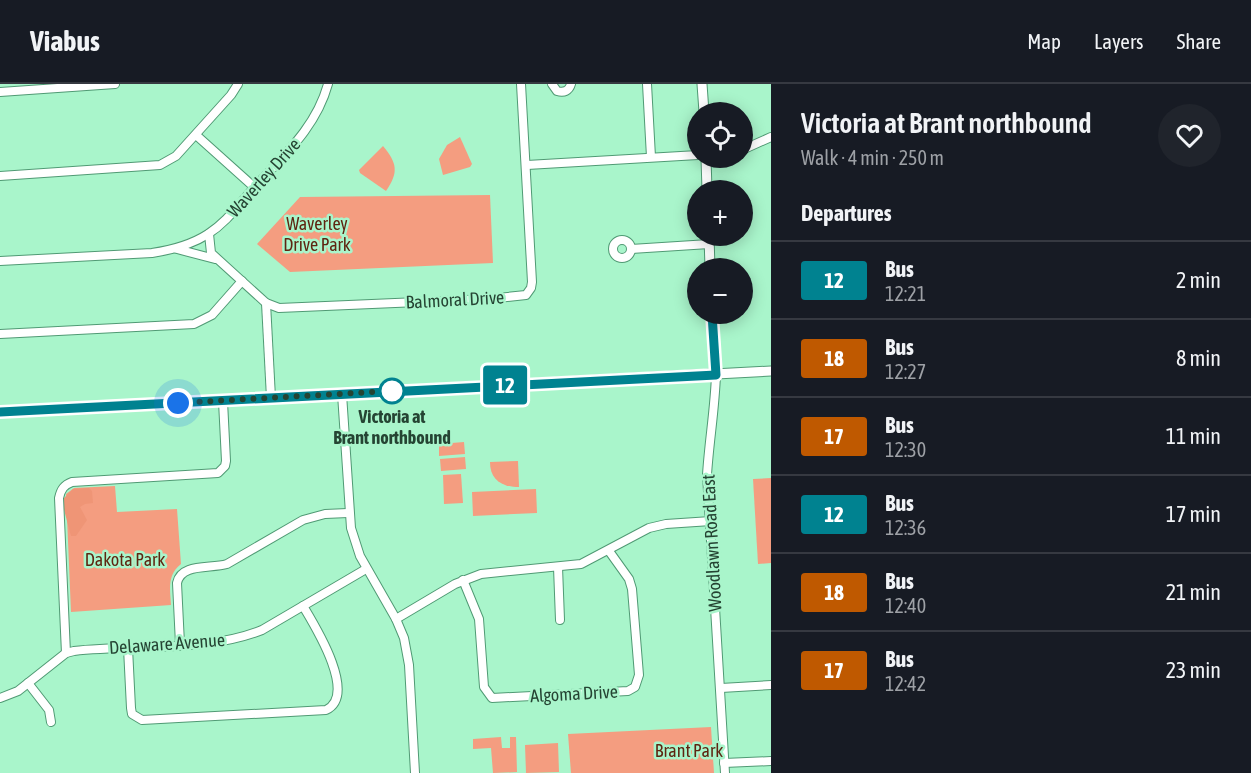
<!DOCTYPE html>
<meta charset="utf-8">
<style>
:root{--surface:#171b24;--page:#20242c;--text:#f1f3f6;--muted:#9ea1a6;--line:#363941}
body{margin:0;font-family:"Asap Condensed",sans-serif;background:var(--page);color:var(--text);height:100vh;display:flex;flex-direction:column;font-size:22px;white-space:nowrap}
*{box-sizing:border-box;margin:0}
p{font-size:20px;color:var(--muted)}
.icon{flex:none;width:33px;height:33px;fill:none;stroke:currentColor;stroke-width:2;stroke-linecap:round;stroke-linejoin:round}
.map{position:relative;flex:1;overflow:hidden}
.sheet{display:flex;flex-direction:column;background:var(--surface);width:480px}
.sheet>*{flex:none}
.badge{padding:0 12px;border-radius:4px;font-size:21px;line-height:39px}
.fabs{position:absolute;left:687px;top:18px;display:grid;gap:12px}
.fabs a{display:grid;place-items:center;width:66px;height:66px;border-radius:50%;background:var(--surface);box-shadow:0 3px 15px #0003;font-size:30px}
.you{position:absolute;width:30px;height:30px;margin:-15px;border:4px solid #fff;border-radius:50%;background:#1a73e8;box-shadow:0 0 0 9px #1a73e833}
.map>.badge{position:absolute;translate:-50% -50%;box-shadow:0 0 0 3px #fff}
h2{padding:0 30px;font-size:22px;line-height:54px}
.round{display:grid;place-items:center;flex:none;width:63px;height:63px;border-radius:32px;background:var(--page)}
.summary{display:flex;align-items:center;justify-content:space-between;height:102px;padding:0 30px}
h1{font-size:28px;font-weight:600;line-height:45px}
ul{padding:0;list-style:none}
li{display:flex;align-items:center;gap:18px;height:78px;padding:0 30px;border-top:2px solid var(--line)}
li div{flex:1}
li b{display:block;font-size:22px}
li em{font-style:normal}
li .badge{min-width:66px;font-weight:700;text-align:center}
header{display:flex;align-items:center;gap:36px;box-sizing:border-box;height:84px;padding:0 30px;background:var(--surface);border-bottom:2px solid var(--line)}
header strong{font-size:28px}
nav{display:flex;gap:33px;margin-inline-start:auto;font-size:21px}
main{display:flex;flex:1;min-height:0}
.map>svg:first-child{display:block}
.green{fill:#f49d80}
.forest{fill:#ef9576}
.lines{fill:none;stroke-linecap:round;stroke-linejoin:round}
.minor-casing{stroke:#509a74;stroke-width:10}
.major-casing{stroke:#509a74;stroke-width:11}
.minor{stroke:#fff;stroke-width:8}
.major{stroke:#fff;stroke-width:9}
.line-casing{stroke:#fff;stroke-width:14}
.line{stroke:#008290;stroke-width:9}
.walk{stroke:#254433;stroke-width:6;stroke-dasharray:0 10.8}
.stop-dot{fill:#fff;stroke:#008290;stroke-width:3}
.labels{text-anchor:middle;stroke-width:5;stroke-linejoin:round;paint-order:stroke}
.street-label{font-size:18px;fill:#254433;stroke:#a9f5cb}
.park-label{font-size:18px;fill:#5e2511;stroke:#a9f5cb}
.stop-label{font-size:18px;font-weight:bold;fill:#254433;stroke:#a9f5cb}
</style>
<header>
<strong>Viabus</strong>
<nav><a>Map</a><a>Layers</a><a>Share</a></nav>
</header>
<main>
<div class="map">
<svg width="771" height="689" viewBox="0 0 771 689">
<rect width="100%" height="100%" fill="#a9f5cb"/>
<g class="green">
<polygon points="460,53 472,80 470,83 443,91 439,75 447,61"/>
<path d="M383,62c14,17 16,26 3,45l-26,-18 -1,-3z"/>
<polygon points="490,111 493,179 290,188 257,160 300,113"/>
<polygon points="464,358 465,370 439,372 439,360"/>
<polygon points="465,373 466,385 441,387 440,375"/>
<path d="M518,377l1,26c-17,0 -29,-7 -29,-25z"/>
<polygon points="461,390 463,419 444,420 443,391"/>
<polygon points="771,394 771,479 758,480 753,395"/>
<path d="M115,402l2,26 60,-3 4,55c-14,11 -11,25 -10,41l-100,7 -5,-118 8,-6z"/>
<polygon points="536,405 537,429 473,432 472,408"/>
<polygon points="711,643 714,689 571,689 568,650"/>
<polygon points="501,653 502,664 510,664 510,653 516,653 517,688 493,689 491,664 473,665 473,655"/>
<polygon points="558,659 559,688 526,689 525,661"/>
</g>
<polygon class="forest" points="89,404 92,407 93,419 85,420 80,423 87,436 76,452 71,452 63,422 63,415 73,405"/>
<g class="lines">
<g class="minor-casing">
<g id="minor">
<path d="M552,0l5,7c7,2 12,0 14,-7"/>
<polyline points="647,0 651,73"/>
<polyline points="0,8 115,0"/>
<polyline points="196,51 254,103"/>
<polyline points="742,66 771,53"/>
<polyline points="527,81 698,71"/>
<polyline points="0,92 160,81 176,72 231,11 238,0"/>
<polyline points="209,150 211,169 266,219 279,224 488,215 526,211 531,204 532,198 521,0"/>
<circle cx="622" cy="165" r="9"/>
<polyline points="177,165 215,175"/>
<polyline points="631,165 709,160"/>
<path d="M0,177l152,-8c20,-3 39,-8 56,-19 19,-12 31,-30 46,-46 29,-32 62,-60 74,-104"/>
<polyline points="266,219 271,314"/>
<polyline points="0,250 194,240 212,231 242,197"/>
<path d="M716,290c-1,34 -7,68 -9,101l18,298"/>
<polyline points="342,310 351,444 360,472 396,535 404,554 409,581 415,689"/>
<polyline points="558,483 560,536"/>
<polyline points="463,496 479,535 484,603 492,614 628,607 635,603 639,591 632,505 629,495 609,467"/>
<polyline points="396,535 455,500 481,490 581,480 649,444 666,440 711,437"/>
<path d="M180,560l-3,-61c4,-20 33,-14 50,-19l76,-44 22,-6 23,-1"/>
<path d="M128,564l3,60 1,6 10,6 184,-10c32,-15 -11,-84 -23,-104"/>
<path d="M66,569l-7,-155c2,-9 5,-13 13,-16l146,-9 7,-7 1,-5 -3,-60"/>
<polyline points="28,599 49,626 51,638"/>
<polyline points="721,604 771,601"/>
<path d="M0,614l18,-7 48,-38 8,-2c61,-7 131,2 188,-21l104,-61"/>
<polyline points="724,679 771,677"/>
</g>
</g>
<g class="major-casing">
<g id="major">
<polyline points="702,0 704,28"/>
<polyline points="706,74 707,106"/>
<polyline points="709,152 710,184"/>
<polyline points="712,230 716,290"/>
<polyline points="0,328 771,287"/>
</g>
</g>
<use href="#minor" class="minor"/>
<use href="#major" class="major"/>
</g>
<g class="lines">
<g class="line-casing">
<polyline id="line" points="0,328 716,291 712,230"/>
</g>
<use href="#line" class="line"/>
<polyline class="walk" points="178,319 392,307"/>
</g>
<circle class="stop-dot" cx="392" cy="307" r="12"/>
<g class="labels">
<g class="street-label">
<text transform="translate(264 94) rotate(-48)" y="6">Waverley Drive</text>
<text transform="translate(455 216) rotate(-3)" y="6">Balmoral Drive</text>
<text transform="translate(712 459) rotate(-93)" y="6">Woodlawn Road East</text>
<text transform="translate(167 560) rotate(-4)" y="6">Delaware Avenue</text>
<text transform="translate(574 610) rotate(-3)" y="6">Algoma Drive</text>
</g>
<g class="park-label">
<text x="317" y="146">Waverley<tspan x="317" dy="21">Drive Park</tspan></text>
<text x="125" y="482">Dakota Park</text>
<text x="689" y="673">Brant Park</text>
</g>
<g class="stop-label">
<text x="392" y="339">Victoria at<tspan x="392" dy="21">Brant northbound</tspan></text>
</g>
</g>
</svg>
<div class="fabs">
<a><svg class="icon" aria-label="locate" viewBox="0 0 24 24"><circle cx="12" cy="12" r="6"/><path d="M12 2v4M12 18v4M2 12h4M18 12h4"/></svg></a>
<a>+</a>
<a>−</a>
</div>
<div class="you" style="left:178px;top:319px"></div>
<b class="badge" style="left:505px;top:301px;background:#008290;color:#fff">12</b>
</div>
<section class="sheet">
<div class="summary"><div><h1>Victoria at Brant northbound</h1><p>Walk · 4 min · 250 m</p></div><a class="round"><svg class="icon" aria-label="heart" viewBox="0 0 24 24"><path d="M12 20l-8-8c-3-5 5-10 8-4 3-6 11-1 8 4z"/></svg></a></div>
<h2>Departures</h2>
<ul>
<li><span class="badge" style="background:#008290;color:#fff">12</span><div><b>Bus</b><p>12:21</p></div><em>2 min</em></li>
<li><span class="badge" style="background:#bf5900;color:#fff">18</span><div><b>Bus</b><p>12:27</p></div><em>8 min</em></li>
<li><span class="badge" style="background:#bf5900;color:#fff">17</span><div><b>Bus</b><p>12:30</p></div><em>11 min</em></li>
<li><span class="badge" style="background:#008290;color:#fff">12</span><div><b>Bus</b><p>12:36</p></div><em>17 min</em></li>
<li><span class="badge" style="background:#bf5900;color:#fff">18</span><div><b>Bus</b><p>12:40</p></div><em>21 min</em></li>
<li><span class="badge" style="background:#bf5900;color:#fff">17</span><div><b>Bus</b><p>12:42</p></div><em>23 min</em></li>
</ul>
</section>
</main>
